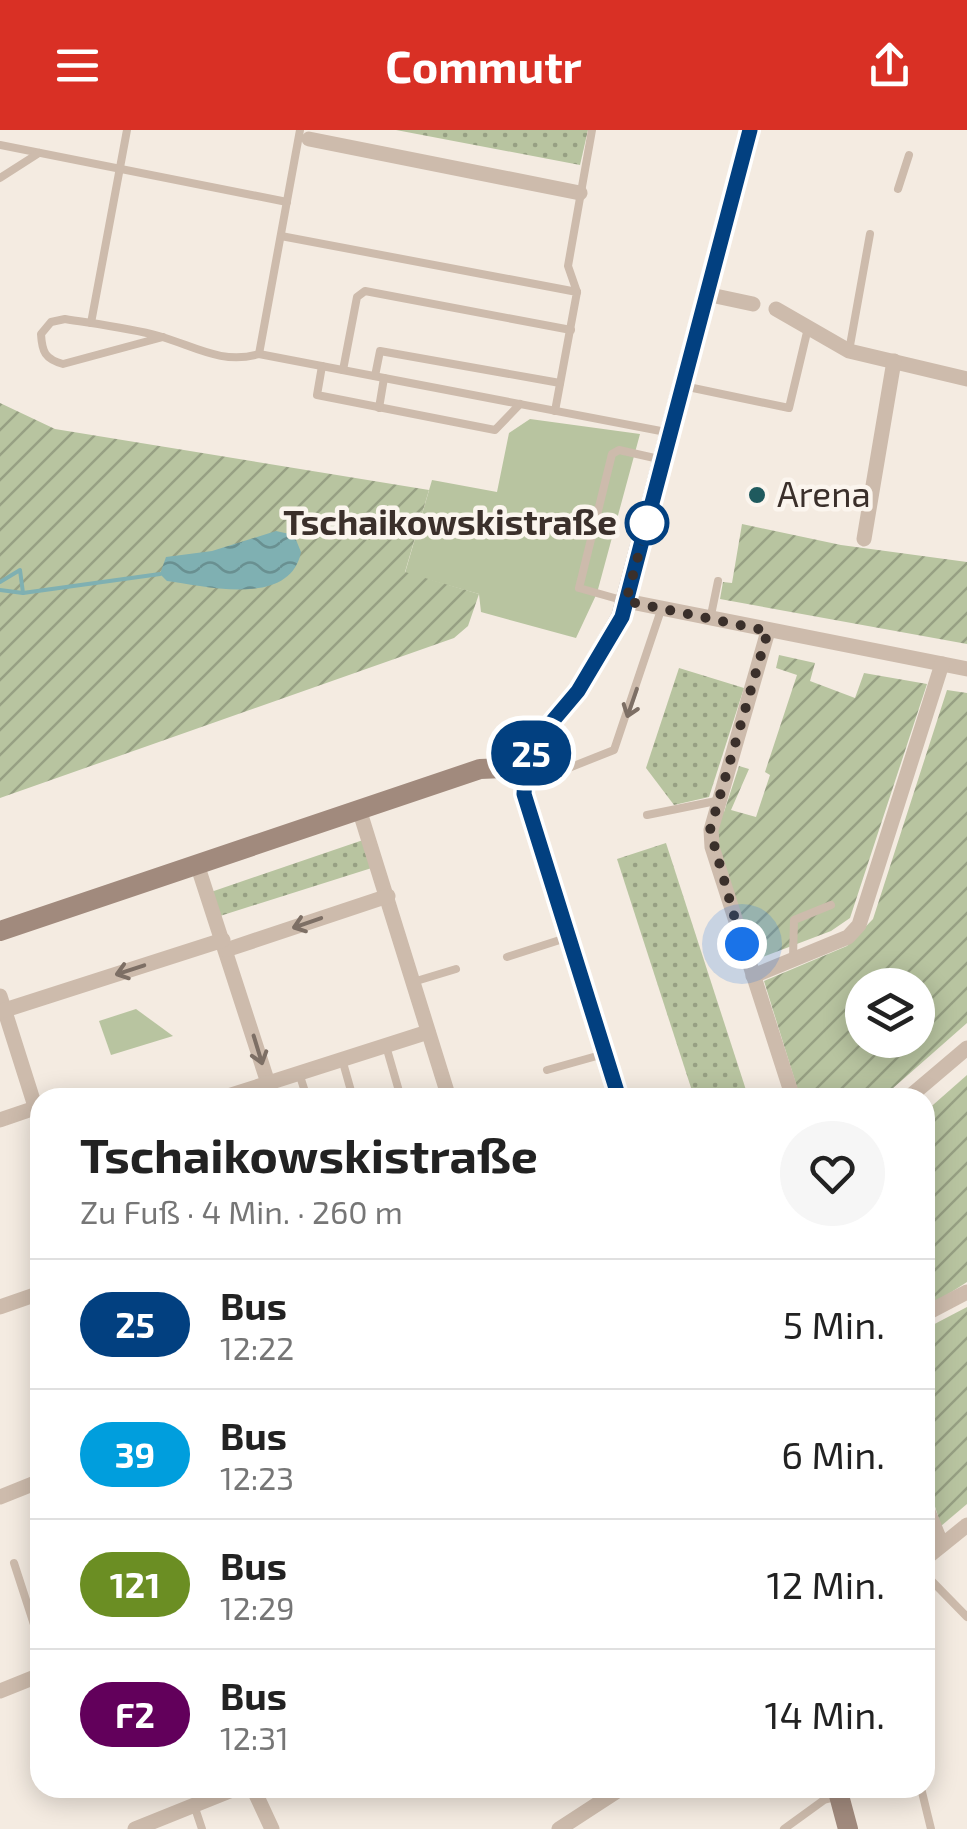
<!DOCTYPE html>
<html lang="de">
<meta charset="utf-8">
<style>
:root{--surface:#fff;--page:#f6f6f6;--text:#222;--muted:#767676;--line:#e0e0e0;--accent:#d93025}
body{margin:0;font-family:"Exo 2",sans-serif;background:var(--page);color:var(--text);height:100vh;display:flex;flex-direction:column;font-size:38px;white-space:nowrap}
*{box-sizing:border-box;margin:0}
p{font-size:32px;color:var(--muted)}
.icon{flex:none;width:55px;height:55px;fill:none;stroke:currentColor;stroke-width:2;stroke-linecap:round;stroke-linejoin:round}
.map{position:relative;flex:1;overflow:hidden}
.sheet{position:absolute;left:30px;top:958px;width:905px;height:710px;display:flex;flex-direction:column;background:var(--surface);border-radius:30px;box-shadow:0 5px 25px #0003}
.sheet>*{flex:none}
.badge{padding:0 20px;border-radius:32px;font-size:35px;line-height:65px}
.buttons{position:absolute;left:845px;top:838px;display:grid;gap:20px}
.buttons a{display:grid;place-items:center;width:90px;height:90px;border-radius:50%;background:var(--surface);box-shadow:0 5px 25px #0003;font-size:50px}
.you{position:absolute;width:50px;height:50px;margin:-25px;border:8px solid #fff;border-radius:50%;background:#1a73e8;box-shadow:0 0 0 15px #1a73e833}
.map>.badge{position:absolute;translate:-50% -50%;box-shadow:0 0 0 5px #fff}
.round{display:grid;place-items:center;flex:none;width:105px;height:105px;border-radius:52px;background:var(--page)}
.summary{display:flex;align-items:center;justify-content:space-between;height:170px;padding:0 50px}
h1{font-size:48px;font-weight:700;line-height:75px}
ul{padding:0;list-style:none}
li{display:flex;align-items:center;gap:30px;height:130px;padding:0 50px;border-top:2px solid var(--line)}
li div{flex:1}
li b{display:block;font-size:38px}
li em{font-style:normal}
li .badge{min-width:110px;font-weight:700;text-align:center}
header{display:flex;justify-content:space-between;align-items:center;height:130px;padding:0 50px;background:var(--accent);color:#fff;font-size:45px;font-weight:700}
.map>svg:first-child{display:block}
.grass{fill:url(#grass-dots)}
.park{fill:#b8c4a0}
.garden{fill:url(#garden-furrows);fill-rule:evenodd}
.water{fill:url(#water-waves)}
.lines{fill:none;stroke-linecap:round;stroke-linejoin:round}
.stream{stroke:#7fb0b2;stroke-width:4}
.lane{stroke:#cdbbac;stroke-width:8}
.street{stroke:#cdbbac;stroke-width:15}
.secondary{stroke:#a18a7d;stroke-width:20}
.oneway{stroke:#7d6f65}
.line-casing{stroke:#fff;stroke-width:22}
.line{stroke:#024080;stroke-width:15}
.walk{stroke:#3b302b;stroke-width:10;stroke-dasharray:0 18}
.poi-dot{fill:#1f5a5e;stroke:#fbf5ee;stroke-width:4}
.stop-dot{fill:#fff;stroke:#024080;stroke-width:5}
.labels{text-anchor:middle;stroke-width:9;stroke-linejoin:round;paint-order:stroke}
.poi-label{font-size:35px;fill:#3b302b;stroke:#fbf5ee;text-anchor:start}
.stop-label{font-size:35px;font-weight:bold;fill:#3b302b;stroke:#fbf5ee;text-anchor:end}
</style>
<header><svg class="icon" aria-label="menu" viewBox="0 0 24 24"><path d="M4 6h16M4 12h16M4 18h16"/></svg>Commutr<svg class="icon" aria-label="share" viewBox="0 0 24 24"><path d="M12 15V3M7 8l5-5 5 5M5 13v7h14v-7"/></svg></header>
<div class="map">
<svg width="967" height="1699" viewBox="0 0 967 1699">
<defs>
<pattern id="grass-dots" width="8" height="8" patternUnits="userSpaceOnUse" patternTransform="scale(2.5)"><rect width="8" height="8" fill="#b8c4a0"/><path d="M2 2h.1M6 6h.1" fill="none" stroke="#97a083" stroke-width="1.8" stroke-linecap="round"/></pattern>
<pattern id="garden-furrows" width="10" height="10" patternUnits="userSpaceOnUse" patternTransform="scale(2.5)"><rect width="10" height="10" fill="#b8c4a0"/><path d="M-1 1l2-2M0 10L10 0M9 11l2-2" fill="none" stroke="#97a083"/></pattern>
<pattern id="water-waves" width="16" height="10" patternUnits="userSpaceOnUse" patternTransform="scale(2.5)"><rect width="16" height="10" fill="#7fb0b2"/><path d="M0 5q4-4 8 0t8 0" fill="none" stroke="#699091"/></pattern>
</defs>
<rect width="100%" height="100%" fill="#f4ebe1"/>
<g class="grass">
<polygon points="396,0 588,0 580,35"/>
<polygon points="679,538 744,558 709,667 674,675 646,638"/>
<polygon points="369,708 378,736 220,786 211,762"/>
<polygon points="666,713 746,960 723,967 694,967 617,729"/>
</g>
<g class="park">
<polygon points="530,289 640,304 597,463 576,508 481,482 479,464 405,443 432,350 497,362 509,303"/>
<polygon points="136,879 173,906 111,925 99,891"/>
</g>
<g class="garden">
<polygon points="0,273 55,299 429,360 405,442 479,464 468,496 454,508 0,668"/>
<polygon points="742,394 841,415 967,432 967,514 720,469 723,452 732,453"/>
<polygon points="779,525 815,533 810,551 855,568 864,543 927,554 850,788 831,801 755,830 720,725 716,681 724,682 739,636 749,639 731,680 756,687 770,645 765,642 797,545 776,538"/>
<path d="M947,560l20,3v330l-75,66 -22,8h-70l-36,-116 83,-35 26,-27zM862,855h56v55h-56z"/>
<polygon points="967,945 967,1152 925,1179 925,982"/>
<polygon points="967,1177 967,1374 941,1396 925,1344 925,1199"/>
</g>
<path class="water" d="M276,401l18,4 7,17c-11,56 -96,34 -134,29l-7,-7 6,-17 46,-6z"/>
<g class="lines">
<g class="stream">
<polyline points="0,452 20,440 23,463"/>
<polyline points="0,460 23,463 160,444"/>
</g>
<g class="lane">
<polyline points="0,15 287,72"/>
<polyline points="0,48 39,23"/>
<polyline points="898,59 909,25"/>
<polyline points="281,106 577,162 555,281"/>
<polyline points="577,162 568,136 592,0"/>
<polyline points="91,193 127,0"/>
<path d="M163,207l-100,27c-18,-5 -21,-12 -22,-30l10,-12 14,-3c31,5 64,9 94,17 35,10 63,29 100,18l407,78"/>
<polyline points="849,221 870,104"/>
<polyline points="259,224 300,0"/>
<polyline points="322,236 317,265 495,300 520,274"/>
<polyline points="343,240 357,167 365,161 571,200"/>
<polyline points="375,246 380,221 560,253"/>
<polyline points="693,258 789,278 808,198"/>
<polyline points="379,278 384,248"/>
<polyline points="625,471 579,458 612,324 619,320 659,329"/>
<polyline points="710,490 718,451"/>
<polyline points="527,637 556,643 614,620 661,480"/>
<polyline points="647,685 716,671"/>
<polyline points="507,827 566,808"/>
<polyline points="793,828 794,790 831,775"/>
<polyline points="413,852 456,839"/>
<polyline points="386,916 401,968"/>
<polyline points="342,929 353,968"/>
<polyline points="547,940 604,924"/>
<polyline points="299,943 307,968"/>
<polyline points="14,1433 40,1513"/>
<polyline points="925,1444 967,1487"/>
<polyline points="921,1658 931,1699"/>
<polyline points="194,1675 202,1699"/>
<polyline points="784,1699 824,1670 870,1658"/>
</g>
<g class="street">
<polyline points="309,9 580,63"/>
<polyline points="706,164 753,174"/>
<polyline points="776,179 849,221 967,249"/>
<polyline points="864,409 894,231"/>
<polyline points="626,471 967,539"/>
<polyline points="768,501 711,700 712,717 793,968"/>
<polyline points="359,679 449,968"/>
<polyline points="197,734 268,953"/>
<polyline points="226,820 388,766"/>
<polyline points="753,846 848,807 859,795 942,534"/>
<polyline points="0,866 40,992"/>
<polyline points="5,880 223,810"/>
<polyline points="222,968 428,902"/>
<polyline points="908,968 967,918"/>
<polyline points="0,990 35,978"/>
<polyline points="0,1177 40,1163"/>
<polyline points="925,1184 967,1162"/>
<polyline points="0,1367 40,1351"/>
<polyline points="925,1374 942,1415"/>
<polyline points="925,1429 967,1395"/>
<polyline points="0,1561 40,1545"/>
<polyline points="253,1658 272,1699"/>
<polyline points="135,1699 237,1658"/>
<polyline points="559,1699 622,1658"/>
</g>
<g class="secondary">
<polyline points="0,801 480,639 526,637"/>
<polyline points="619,968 524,664 526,637 540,606 578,561 621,487 750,0"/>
<polyline points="837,1658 848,1699"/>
</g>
</g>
<defs><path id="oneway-shaft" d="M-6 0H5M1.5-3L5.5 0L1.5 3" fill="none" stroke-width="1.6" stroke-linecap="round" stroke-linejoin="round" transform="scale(2.5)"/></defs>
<g class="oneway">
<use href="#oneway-shaft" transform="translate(632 573) rotate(109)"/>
<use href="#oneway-shaft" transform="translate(307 793) rotate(161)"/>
<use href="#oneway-shaft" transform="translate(130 840) rotate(162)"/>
<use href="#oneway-shaft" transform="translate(258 920) rotate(73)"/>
</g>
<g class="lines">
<g class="line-casing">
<polyline id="line" points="619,968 524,664 526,636 540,606 578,561 622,487 750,0"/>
</g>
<use href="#line" class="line"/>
<polyline class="walk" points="647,393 626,471 768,501 710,700 742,814"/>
</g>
<circle class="poi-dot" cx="757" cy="365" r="10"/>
<circle class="stop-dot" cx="647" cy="393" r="20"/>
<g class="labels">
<g class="poi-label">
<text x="777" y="377">Arena</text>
</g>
<g class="stop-label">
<text x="617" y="405">Tschaikowskistraße</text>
</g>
</g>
</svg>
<div class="buttons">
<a><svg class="icon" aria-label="layers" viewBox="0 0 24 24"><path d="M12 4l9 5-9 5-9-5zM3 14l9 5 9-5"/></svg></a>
</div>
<div class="you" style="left:742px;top:814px"></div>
<b class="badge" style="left:531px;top:623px;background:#024080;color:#fff">25</b>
<section class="sheet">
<div class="summary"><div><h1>Tschaikowskistraße</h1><p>Zu Fuß · 4 Min. · 260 m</p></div><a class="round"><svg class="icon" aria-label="heart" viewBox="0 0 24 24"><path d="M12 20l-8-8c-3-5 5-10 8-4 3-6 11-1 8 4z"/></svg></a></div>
<ul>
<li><span class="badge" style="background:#024080;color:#fff">25</span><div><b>Bus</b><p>12:22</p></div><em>5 Min.</em></li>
<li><span class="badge" style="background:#009edd;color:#fff">39</span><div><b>Bus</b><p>12:23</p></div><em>6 Min.</em></li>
<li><span class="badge" style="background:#6b8e23;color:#fff">121</span><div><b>Bus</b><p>12:29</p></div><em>12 Min.</em></li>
<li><span class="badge" style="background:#62005b;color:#fff">F2</span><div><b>Bus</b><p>12:31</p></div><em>14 Min.</em></li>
</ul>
</section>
</div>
